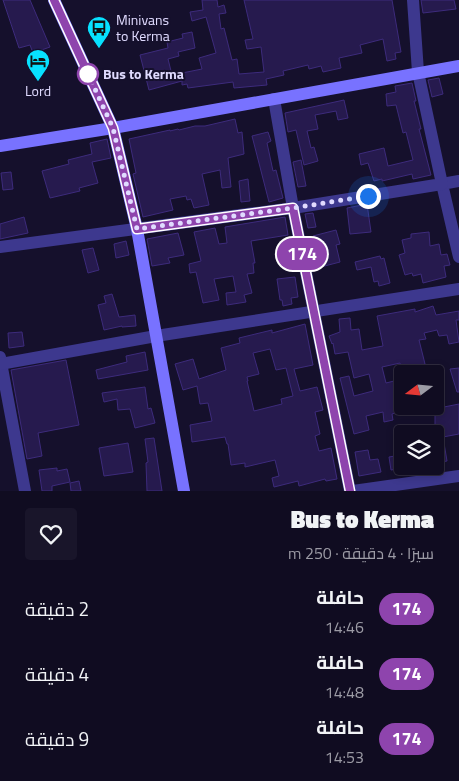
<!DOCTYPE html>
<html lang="ar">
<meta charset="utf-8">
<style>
:root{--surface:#100c21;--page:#19152a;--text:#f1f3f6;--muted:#9c9ba5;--line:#302c3f}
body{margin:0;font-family:"Titillium Web",Cairo,sans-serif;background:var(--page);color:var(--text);direction:rtl;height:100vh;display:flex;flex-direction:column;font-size:19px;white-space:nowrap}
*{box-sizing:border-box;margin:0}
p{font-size:16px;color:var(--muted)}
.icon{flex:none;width:28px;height:28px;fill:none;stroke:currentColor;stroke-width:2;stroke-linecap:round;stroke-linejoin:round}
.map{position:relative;height:491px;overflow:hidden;direction:ltr}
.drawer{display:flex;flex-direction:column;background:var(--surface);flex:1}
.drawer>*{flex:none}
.badge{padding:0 10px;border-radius:16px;font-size:18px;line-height:32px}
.needle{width:32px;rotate:254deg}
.fabs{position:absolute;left:394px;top:365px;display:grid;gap:10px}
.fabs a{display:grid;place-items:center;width:50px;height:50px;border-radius:5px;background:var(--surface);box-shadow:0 2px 8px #0003,0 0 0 1px var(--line);font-size:25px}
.you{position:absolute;width:25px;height:25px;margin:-12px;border:4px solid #fff;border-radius:50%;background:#1a73e8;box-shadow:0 0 0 8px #1a73e833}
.map>.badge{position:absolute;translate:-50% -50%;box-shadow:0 0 0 2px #fff}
.round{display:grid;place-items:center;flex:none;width:52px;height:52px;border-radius:5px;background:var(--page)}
.overview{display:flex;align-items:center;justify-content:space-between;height:85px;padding:0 25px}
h1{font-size:24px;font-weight:800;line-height:38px}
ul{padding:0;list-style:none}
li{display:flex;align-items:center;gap:15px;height:65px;padding:0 25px}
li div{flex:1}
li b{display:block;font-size:19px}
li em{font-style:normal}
li .badge{min-width:55px;font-weight:700;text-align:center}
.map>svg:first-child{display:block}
.building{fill:#261a4e;stroke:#3d2b7c;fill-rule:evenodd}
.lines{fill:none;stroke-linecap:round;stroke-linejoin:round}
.street{stroke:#3d388e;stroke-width:12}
.secondary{stroke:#7872ff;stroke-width:12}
.line-casing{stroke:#fff;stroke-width:11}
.line{stroke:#8e44ad;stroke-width:8}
.walk{stroke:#e0dbff;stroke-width:5;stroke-dasharray:0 9}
.stop-dot{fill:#fff;stroke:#8e44ad;stroke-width:2.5}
.labels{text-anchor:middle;stroke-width:4;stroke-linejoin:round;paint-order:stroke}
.poi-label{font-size:14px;fill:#e0dbff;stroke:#15102c;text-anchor:start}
.stop-label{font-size:14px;font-weight:bold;fill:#e0dbff;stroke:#15102c;text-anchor:start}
</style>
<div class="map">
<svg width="459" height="491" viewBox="0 0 459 491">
<rect width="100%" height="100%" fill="#15102c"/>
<g class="building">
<polygon points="3,0 30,0 50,47 33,53 30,45 19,48"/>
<polygon points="202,0 217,0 218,7 224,5 226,13 219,14 221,29 224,28 232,60 237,59 239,74 264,72 261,47 247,49 245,40 253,39 244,0 392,0 401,52 395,53 396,59 387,61 383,39 360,45 362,53 339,58 341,68 323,72 321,66 309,69 308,65 283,71 284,75 266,79 267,85 234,88 233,82 188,88 187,84 182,85 182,81 149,90 140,55 168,48 167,42 183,38 182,34 192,32 195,48 178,52 179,56 168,59 172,75 202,69 199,58 216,53 206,17 192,21 190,12 203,10"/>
<polygon points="421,0 454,0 456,9 423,13"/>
<polygon points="439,78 443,94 432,97 428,80"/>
<polygon points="412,83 416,101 414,101 421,129 419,129 431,175 413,179 412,174 382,181 382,179 374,181 368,163 361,165 359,154 384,148 388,166 413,160 406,132 403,133 396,105 387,106 386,94 396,92 395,86"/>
<polygon points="344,100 348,118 338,120 336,111 315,115 318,129 307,131 311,148 314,147 318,161 304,165 296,130 288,132 285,113"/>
<polygon points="235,119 238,133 242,132 244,154 228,158 231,187 222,188 220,170 202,174 209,205 194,208 191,199 187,200 186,196 170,199 173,210 143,217 133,174 136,173 129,139 170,130 170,131 178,129 179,130 195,126 205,126"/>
<polygon points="268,132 271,141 267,143 273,171 276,170 283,198 269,202 252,136"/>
<polygon points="107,139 111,158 92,162 98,183 79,188 80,191 50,198 42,171 69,164 68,160 92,154 90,143"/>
<polygon points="301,160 306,186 298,187 293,162"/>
<polygon points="11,172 13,189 3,190 1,173"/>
<polygon points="248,179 250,201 241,202 239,181"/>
<polygon points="367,204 371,232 350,234 347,208"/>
<polygon points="313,213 316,227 308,228 305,214"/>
<polygon points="24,217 28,233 0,239 0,224"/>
<polygon points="285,217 288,235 251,241 255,263 253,263 254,273 247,274 252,293 244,295 246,302 227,305 226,293 236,292 233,276 214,279 219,300 203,303 196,272 190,273 189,264 201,261 194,232 215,228 219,244 227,243 225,227"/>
<polygon points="336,230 340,244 336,245 340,262 317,268 315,257 318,257 313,236"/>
<polygon points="429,232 430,246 439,244 441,255 447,254 450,265 444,266 446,277 423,283 421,274 413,276 412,273 405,275 399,255 405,253 402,240 411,238 411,234"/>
<polygon points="178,233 184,255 168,258 170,263 152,266 147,239"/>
<polygon points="126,241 129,255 116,258 114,244"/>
<polygon points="93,248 99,270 88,273 82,250"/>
<polygon points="380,256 381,259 384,258 390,283 379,286 378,281 374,282 371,267 357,270 355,262"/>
<polygon points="295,277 298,297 291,298 292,304 283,306 282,300 280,300 277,279"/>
<polygon points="112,294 119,317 135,315 136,326 122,327 122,326 104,330 98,305 106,303 104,296"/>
<polygon points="433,306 436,315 459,311 459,320 456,320 459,342 449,344 447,335 439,336 437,330 424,333 426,339 419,340 425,364 416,367 417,374 402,374 400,363 382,367 386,383 402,379 402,411 392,414 393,420 384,422 383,412 366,416 369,430 354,434 340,378 349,376 354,396 373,391 369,374 354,378 348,352 335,354 333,343 332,344 329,336 340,332 339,319 350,318 351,330 359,329 362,350 383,346 377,316 415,309 415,312"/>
<path d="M305,324l8,41 -19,4 6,22 17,-4 6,23 -8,2 5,22 -5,2 4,15 12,-3 6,31 -11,2 -1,-2 -26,7 -1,-5 -24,6 -2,-9 7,-2 -4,-16 -30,7v-4l-14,2 -3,-21h-1l-2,-7 -33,5 -2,-17 22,-4 -4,-18 -8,1 -3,-18 -14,4 -8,-26 18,-5 6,20 27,-9 -5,-22 19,-5 -1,-5 33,-8v3zM270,349l6,21 10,-2 7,28 -12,3 1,5 -28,7 -7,-30h1l-1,-4 12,-3 -6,-21z"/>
<polygon points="22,332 24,346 9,348 8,333"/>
<polygon points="145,352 148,370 98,379 96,370 127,362 126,356"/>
<polygon points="66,360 79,425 38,433 42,456 27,459 11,370"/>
<polygon points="459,368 459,392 457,392 450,369"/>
<polygon points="435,383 438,383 444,407 459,404 459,434 443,437 447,461 435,463"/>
<polygon points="145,387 148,409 151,408 155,423 135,428 130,409 118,410 117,399 104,402 102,393"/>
<polygon points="154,438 162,491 147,491 146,463 148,462 145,439"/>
<polygon points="128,443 133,472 104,476 99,448"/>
<polygon points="368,450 370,460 378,459 381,472 359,476 355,452"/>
<polygon points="401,455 403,468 391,470 389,457"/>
<polygon points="57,468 57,471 67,469 70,482 52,486 52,491 42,491 39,470"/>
<polygon points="79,481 81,491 71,491 70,483"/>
</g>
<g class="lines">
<g class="street">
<polyline points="274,99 293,208 350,491"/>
<polyline points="459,181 442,184 459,257"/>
<polyline points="0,247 293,208 442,184 418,72 413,0"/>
<polyline points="0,357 25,491"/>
<polyline points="0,364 156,336 459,289"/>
<polyline points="353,491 459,476"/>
</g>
<g class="secondary">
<polyline points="54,0 113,128 137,229 184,491"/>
<polyline points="0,146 113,128 459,66"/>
</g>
</g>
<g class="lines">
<g class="line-casing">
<polyline id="line" points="54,0 113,128 137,229 293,208 350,491"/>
</g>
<use href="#line" class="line"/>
<polyline class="walk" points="88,74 113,128 137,229 293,208 368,196"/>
</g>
<defs>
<g id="bus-pin" transform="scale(1.25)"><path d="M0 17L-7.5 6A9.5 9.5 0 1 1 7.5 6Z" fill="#07e1ff" stroke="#15102c"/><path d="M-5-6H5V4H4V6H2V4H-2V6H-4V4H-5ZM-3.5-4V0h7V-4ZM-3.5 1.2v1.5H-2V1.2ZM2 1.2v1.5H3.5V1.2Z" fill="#111"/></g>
<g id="hotel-pin" transform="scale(1.25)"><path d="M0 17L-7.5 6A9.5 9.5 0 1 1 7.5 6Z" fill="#07e1ff" stroke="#15102c"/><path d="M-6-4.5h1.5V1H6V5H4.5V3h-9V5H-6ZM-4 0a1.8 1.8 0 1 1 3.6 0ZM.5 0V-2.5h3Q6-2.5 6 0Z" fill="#111"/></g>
</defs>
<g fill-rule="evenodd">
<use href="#bus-pin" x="99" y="28"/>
<use href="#hotel-pin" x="38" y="61"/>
</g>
<circle class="stop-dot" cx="88" cy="74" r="10"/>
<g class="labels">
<g class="poi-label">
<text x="116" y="25">Minivans<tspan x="116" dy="16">to Kerma</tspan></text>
<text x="38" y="96" text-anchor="middle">Lord</text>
</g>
<g class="stop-label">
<text x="103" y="79">Bus to Kerma</text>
</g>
</g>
</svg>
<div class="fabs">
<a><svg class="needle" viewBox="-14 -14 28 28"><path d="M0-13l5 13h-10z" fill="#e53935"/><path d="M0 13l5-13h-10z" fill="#9c9ba5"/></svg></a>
<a><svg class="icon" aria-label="layers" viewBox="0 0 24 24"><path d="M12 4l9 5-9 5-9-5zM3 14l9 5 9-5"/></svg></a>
</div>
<div class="you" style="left:368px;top:196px"></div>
<b class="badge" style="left:302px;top:254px;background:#8e44ad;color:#fff">174</b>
</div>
<section class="drawer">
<div class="overview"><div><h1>Bus to Kerma</h1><p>سيرًا · 4 دقيقة · 250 m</p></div><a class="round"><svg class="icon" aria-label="heart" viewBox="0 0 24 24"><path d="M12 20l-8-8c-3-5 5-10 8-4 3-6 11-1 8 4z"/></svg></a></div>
<ul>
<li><span class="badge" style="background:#8e44ad;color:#fff">174</span><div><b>حافلة</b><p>14:46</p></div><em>2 دقيقة</em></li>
<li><span class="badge" style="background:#8e44ad;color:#fff">174</span><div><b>حافلة</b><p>14:48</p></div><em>4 دقيقة</em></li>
<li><span class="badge" style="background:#8e44ad;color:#fff">174</span><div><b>حافلة</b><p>14:53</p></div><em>9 دقيقة</em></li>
</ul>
</section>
